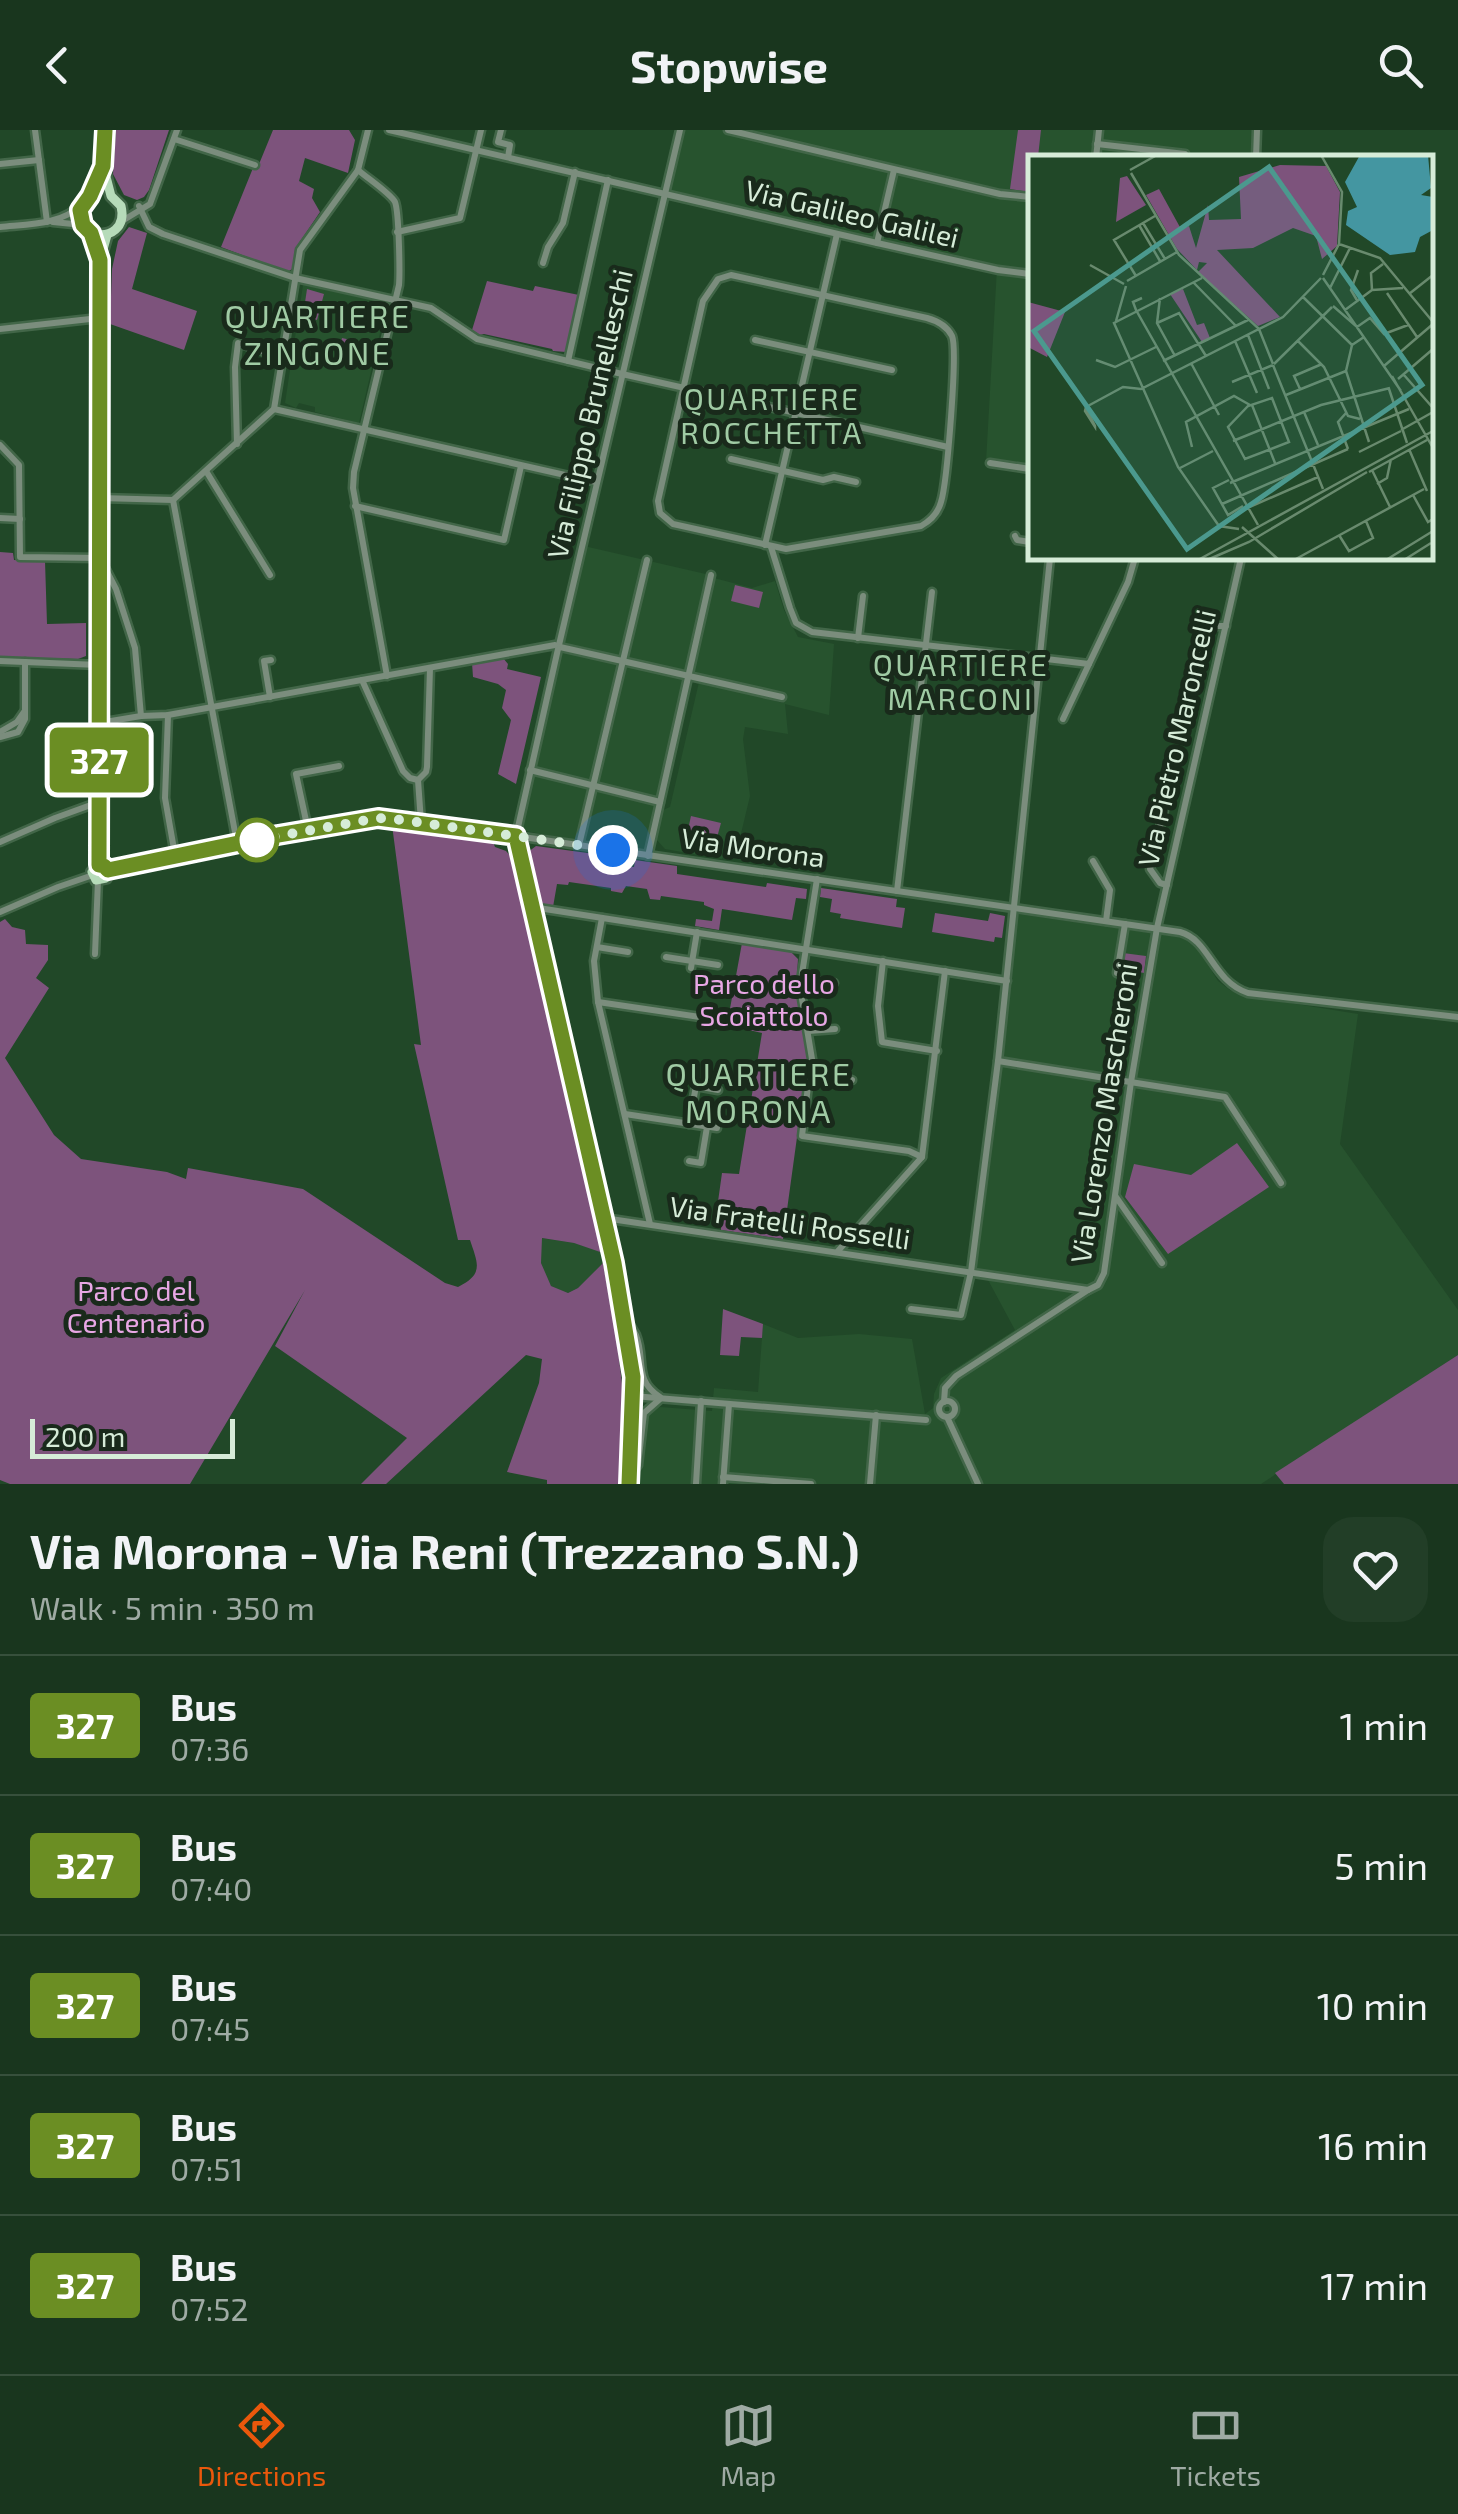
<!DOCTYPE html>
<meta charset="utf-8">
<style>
:root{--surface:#19361e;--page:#223e27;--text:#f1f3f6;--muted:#9faba4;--line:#37503c;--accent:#ea580c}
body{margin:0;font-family:"Exo 2",sans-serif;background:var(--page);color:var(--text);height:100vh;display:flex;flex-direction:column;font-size:38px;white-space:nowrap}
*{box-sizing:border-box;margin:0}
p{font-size:32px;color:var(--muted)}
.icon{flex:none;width:55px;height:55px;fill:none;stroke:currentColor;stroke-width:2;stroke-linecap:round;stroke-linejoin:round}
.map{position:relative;height:1354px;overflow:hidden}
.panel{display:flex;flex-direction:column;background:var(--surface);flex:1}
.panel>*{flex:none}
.badge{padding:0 20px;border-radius:8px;font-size:35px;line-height:65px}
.scale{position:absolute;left:30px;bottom:25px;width:205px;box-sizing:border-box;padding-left:10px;border:5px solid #d6ecd8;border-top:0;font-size:28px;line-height:35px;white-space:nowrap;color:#d6ecd8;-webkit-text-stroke:8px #192a1b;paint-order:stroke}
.you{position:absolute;width:50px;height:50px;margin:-25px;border:8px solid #fff;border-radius:50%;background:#1a73e8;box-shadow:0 0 0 15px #1a73e833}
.map>.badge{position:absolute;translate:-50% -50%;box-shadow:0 0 0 5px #fff}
.round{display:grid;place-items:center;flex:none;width:105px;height:105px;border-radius:30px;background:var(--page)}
.summary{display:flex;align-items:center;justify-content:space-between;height:170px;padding:0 30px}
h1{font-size:48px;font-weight:700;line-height:75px}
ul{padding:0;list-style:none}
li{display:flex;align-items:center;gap:30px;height:140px;padding:0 30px;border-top:2px solid var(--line)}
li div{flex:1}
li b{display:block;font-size:38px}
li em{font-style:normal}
li .badge{min-width:110px;font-weight:700;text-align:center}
header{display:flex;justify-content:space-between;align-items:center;height:130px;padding:0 30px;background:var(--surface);font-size:45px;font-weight:700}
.tabs{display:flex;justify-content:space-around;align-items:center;height:140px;border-top:2px solid var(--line);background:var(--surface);font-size:28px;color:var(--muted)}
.tabs a{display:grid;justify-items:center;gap:5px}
.tabs .selected{color:var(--accent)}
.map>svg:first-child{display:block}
.built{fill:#27532e}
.green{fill:#7d537c}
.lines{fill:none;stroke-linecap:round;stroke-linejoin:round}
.minor-casing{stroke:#426648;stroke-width:11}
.major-casing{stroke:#426648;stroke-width:14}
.minor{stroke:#7b8d7d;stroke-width:6}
.major{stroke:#b6dbb9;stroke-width:9}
.line-casing{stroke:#fff;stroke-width:22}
.line{stroke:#6b8e23;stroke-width:15}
.walk{stroke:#d6ecd8;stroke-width:10;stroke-dasharray:0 18}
.stop-dot{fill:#fff;stroke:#6b8e23;stroke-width:5}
.labels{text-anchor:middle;stroke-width:10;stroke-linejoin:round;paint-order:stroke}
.street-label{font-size:28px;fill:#d6ecd8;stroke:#192a1b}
.park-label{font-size:28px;fill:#e8a7e5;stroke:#192a1b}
.neighbourhood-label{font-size:30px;letter-spacing:2.5px;fill:#a0cba4;stroke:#192a1b}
.quarter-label{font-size:32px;letter-spacing:2.5px;fill:#a0cba4;stroke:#192a1b}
.inset-road{fill:none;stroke:#698a6e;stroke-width:2.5}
.view{fill:#4b998e;fill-opacity:0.15;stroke:#4b998e;stroke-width:5}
.inset-edge{fill:none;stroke:#d6ecd8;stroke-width:5}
</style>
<header><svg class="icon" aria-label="back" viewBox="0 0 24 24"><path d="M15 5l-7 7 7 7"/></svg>Stopwise<svg class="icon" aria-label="search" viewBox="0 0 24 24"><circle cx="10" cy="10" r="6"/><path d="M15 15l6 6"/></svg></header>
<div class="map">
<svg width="1458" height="1354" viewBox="0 0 1458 1354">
<rect width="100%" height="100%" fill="#214828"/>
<g class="built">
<polygon points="684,0 1253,0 1252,27 1030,28 1030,337 986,332 997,138 670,61"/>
<polygon points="303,155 387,173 359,293 315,282 315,277 299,273 296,278 285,273"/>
<polygon points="584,416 710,445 646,723 520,700"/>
<polygon points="714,448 752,458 775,451 784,480 798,507 834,514 829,585 785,574 788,604 745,597 743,609 750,666 738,716 731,728 723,726 722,729 665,719 656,709 663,680 670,677 699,552 783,573 786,564 693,542"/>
<polygon points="1018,784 1186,808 1193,811 1218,851 1230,860 1253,867 1358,884 1340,1014 1458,1180 1458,1225 1261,1354 635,1354 636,1345 641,1337 645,1287 649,1281 660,1277 712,1281 714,1258 758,1262 763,1194 798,1208 859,1204 912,1209 925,1284 933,1278 934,1264 941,1248 1015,1200 987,1148 975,1146"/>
<polygon points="541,1108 574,1113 596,1120 603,1123 603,1133 578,1158 568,1163 560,1160 551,1156 545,1147 541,1133"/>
</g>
<g class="green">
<polygon points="116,0 169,0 149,60 144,67 137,70 124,65 113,44"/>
<polygon points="273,0 349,0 355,10 348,43 305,28 299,51 314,59 312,68 320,82 295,119 294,138 287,142 221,117 253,38 257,39"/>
<polygon points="1018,0 1041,0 1038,27 1030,28 1030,62 1010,59"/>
<polygon points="129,97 147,103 132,159 197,181 184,220 110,194 112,139 118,111"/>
<polygon points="487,151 533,161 535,156 579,165 566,222 553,221 552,219 484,204 480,205 472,200"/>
<polygon points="307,159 324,164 317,190 303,186"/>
<polygon points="342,208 368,214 364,231 339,225"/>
<polygon points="0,422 13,423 14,430 45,431 47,494 86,493 86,526 78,529 0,527"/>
<polygon points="735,455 763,462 759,478 731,471"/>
<polygon points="503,528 508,534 507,539 541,547 516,654 498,644 511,590 502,578 506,560 498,554 473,547 472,533"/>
<polygon points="691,686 721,693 716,711 687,704"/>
<path d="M392,695l96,13 5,4 2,5 11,4 8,9 89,393 -29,-10 -32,-5 -1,25 10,23 17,7 10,-5 25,-25 14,79 8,67 -5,75h-73v-4l-40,-8 32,-89 3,-24 -16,-4 -140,129h-25l46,-46 -132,-92 30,-56 -115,194h-180l-10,-4v-558l5,-3 7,8 13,3 1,14 22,1v15l-12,18 13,10 -44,70 49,77 27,24 86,13 19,7 2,-11 115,21 142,94 13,4c26,-13 20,-23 12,-47h-12l-44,-196 7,1z"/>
<polygon points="536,716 595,724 594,731 634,737 635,730 677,736 677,744 766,757 767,753 807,759 806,769 796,768 792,790 722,779 719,800 695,796 696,789 712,791 714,779 704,775 704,772 661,766 660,770 650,769 647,759 626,756 622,763 611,761 611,758 569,752 568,755 557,754 553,777 539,775 528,722"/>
<polygon points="821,758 897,769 896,777 905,778 902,798 840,788 841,784 830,782 832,769 820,767"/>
<polygon points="935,783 988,791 990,783 1005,786 1002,808 995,807 994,812 932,802"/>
<polygon points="742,813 789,820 798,829 796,861 811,938 805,949 783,1109 721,1100 721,1094 715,1093 722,1043 739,1044 762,903 727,895"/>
<polygon points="1123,823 1146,826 1144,843 1139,842 1138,847 1120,846"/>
<polygon points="1237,1013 1269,1057 1168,1124 1125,1067 1134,1034 1191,1045"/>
<polygon points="723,1179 763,1194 762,1208 741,1207 739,1226 720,1225"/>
<polygon points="1458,1225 1458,1354 1284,1354 1275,1343"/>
</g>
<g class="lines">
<g class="minor-casing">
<g id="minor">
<polyline points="35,0 47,92"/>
<polyline points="389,0 877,113 998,140 1030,144"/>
<polyline points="501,0 498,12 510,15 508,27"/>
<polyline points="728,0 1000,64 1030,67"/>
<polyline points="174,9 255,35"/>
<polyline points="1097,14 1185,24 1185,28"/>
<polyline points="1096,28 1099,0"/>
<polyline points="1256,28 1257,0"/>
<polyline points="0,34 39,30"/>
<path d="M358,40c9,8 32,23 37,32 4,10 5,71 4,83l-45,187 -1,16 34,188"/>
<polyline points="139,76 149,97 163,104 295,148 431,178 477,209 622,244 948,317"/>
<polyline points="122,91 150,74 177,0"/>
<polyline points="53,92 83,95"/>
<path d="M0,97c28,-3 62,-2 82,-23"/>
<polyline points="397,102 460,88 481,0"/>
<polyline points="877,113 894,40"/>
<polyline points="543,133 548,117 563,93 575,42"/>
<path d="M731,145l196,43c11,3 20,8 25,18 6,14 -5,147 -11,166 -3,11 -11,19 -20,24l-135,23 -113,-25 -13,-11 -2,-12 45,-200 15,-22z"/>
<polyline points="0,199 99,188"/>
<polyline points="755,210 892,240"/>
<polyline points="568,231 608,50"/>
<polyline points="274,279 596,352"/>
<polyline points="237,314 235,237 238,213 283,228"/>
<polyline points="0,315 19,335 20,427 100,428 116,459 135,518 141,586"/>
<polyline points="731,329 823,350 834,347 856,352"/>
<polyline points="990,333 1030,339"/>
<polyline points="206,341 270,445"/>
<polyline points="100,368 173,370 274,279 300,120 358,40 368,0"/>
<polyline points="173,370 237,713"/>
<polyline points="355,376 504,410 521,336"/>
<polyline points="0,388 20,389"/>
<polyline points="1015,406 1017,410 1030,412"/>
<polyline points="765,415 837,104"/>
<polyline points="771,417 790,478 796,493 812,502 1089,534 1128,452 1135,428"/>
<polyline points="858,508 863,466"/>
<polyline points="559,515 680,0"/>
<polyline points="560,517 782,567"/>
<path d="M558,519l-42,187 664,96c30,8 32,49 68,61l210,24"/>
<polyline points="0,531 99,535"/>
<polyline points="362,550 403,641 410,648 418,650"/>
<polyline points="1192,561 1207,496 1226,496"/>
<polyline points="270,567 264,531 271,530"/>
<polyline points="168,585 165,668 175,725"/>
<polyline points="1063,589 1089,534"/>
<polyline points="99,593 141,586 168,585 555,515"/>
<polyline points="0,602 17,592 24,582"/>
<polyline points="0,607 18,602 25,589 25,532"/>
<polyline points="530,640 660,672"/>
<polyline points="418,650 426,642 427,637 430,538"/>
<polyline points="418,650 421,692"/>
<polyline points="1164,680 1150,739 1160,753 1167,755"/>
<polyline points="308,700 296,644 339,636"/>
<polyline points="0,712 55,688 99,672"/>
<polyline points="579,715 647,430"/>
<polyline points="648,726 711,445"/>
<polyline points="1093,731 1110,760 1106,791"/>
<polyline points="817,749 801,850 801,863 814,941 809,948 802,1006 909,1021 922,1027"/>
<polyline points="897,761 932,462"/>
<polyline points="532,777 1007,851"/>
<polyline points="0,782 58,757 93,745"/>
<polyline points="602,788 594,831 598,872 650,1094"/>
<polyline points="597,817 628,822"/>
<polyline points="95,824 98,750"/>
<polyline points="666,827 718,835"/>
<polyline points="883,831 878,876 882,912 937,921"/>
<polyline points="691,838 697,802"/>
<polyline points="1117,843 1125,794"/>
<polyline points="801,850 834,853"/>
<polyline points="598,872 727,891"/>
<polyline points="808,901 835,899"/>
<polyline points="998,931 1225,967 1281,1053"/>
<polyline points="814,941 852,950"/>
<polyline points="625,984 717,998"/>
<polyline points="689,994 696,956 718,960"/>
<polyline points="689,1031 701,1033 707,997"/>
<polyline points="1116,1067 1162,1133"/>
<polyline points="604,1088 1088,1160 1098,1155 1104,1143 1131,952 1157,798 1241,428"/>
<polyline points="838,1121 922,1027 945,841"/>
<polyline points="911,1179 961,1185 971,1142 998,931 1050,428"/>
<path d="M626,1191c3,3 8,10 10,14 10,25 -3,45 24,62"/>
<polyline points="633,1266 926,1290"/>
<circle cx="947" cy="1279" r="8"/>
<polyline points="944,1272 945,1258 956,1246 1088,1160"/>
<polyline points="947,1287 978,1354"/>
<polyline points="630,1346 638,1335 644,1283 660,1269"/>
<polyline points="723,1347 811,1354"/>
<polyline points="696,1354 701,1271"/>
<polyline points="723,1354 729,1274"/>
<polyline points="870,1354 876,1285"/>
</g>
</g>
<g class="major-casing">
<g id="major">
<path d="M91,103c20,6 35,-6 30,-27l-10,-10 -8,-31"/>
<polyline points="100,130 91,103 83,95 81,80 90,66 103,35 105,0"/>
<polyline points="99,735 100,130 107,105"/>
<polyline points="99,735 92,742 96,750 106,748 108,740"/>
<polyline points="108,740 175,725 377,688 516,706 614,1133 633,1247 629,1354"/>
</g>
</g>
<use href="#minor" class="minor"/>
<use href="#major" class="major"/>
</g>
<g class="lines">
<g class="line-casing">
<polyline id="line" points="105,0 103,36 90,66 80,80 83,95 91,103 100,130 99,735 104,736 108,740 278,705 378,688 516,706 614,1133 633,1247 629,1354"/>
</g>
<use href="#line" class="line"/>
<polyline class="walk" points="257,710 378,688 402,690 613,720"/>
</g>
<circle class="stop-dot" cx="257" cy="710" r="20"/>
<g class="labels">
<g class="street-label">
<text transform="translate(852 84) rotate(13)" y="10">Via Galileo Galilei</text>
<text transform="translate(590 284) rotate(-77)" y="10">Via Filippo Brunelleschi</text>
<text transform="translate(1177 608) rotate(-77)" y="10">Via Pietro Maroncelli</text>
<text transform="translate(753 718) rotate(8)" y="10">Via Morona</text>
<text transform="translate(1104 983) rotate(-81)" y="10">Via Lorenzo Mascheroni</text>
<text transform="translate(790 1093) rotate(8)" y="10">Via Fratelli Rosselli</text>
</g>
<g class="park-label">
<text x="764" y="864">Parco dello<tspan x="764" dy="32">Scoiattolo</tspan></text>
<text x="136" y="1171">Parco del<tspan x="136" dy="32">Centenario</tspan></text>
</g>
<g class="neighbourhood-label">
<text x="772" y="280">QUARTIERE<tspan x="772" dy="34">ROCCHETTA</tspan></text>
<text x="961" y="546">QUARTIERE<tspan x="961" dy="34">MARCONI</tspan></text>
</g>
<g class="quarter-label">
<text x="318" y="198">QUARTIERE<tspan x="318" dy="37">ZINGONE</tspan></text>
<text x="759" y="956">QUARTIERE<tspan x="759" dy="37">MORONA</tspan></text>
</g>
</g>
<g transform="translate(1028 25)">
<rect width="405" height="405" fill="#214828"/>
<path d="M252,10l46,1 14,26 -3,54 -15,13 -6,-23 -23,-8 -40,20 -36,2 63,67 -22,9 -60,-54 9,-9 -8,-1 -2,8 -20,-21 -31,-54 13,-6 22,40 8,-3 7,22 12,-43 1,15 32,-1 -2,-42zM99,21l19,29 -30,17 4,-44zM155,134l14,36 7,-2 6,15 -8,4 -32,-48zM0,147l37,10 -18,45 -19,-10z" fill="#7d537c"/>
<path d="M332,0h68l3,33 -10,7 12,2v33l-13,7 -5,15 -25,3 -44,-30 2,-14 9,-4 -12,-25z" fill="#4496a1"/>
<path class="inset-road" d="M293,0l21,37 -3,52 -16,31M102,15l27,-15M103,18l48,82 80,74 24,-12 38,-39M115,68l22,36M111,70l21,36M311,89l41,14 53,64M62,110l34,19M108,121l-22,-36 41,-24M174,123l-88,45 64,144 41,59 20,3M295,123l78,113M99,126l50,-29M165,127l43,44M302,133l20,-40M344,135l31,-2M344,135l-1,-17 12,-9M359,138l30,44M381,139l24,-19M275,142l49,48M114,143l-9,4 3,8 122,215M132,143l-3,25 18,33M330,147l-7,-12 7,-20M305,151l24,21 13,-9 14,16 24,-9M317,155l27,-20M88,166l10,-35M129,168l22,-10 27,43M220,180l21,54M336,182l-12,8 -6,26 23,71M207,186l22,52M270,186l26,26 24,49 12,3M68,205l19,7 41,-20M135,206l85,-41M163,208l28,52M246,209l58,-57M245,210l50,124M356,211l49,-42M376,220l29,33M364,221l41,72M370,224l35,-30M204,227l41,-17M272,234l-6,-13 28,-12M361,234l18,54M258,240l60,-24M244,243l17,44 -44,17 -17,-32 20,-21zM224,250l23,58M58,252l37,-20 18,2 118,-60 14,35M58,252l9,19v1l-10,-16zM276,257l14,33M318,258l-8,9 10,27M373,275l32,-18M205,286l88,-36 69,-17M164,292l-6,-25 48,-26 16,9M381,294l18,42M331,297l42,-21M152,313l33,-17M344,315l18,37M341,317l58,-32M201,325l-16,8 15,27 15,-9M202,328l179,-74M349,329l10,-6 4,-19M385,340l15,27 5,-3M194,349l126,-55M217,354l73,-32M214,372l37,33M311,380l10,16 24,-13 -7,-17M170,405l235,-129M179,405l42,-18 118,-70M266,405l130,-71M358,405l47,-29M376,405l27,-17"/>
<path class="view" d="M241,12l153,218 -235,164 -153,-218z"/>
<rect width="405" height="405" class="inset-edge"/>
</g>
</svg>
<div class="scale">200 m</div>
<div class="you" style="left:613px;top:720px"></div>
<b class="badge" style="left:99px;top:630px;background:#6b8e23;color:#fff">327</b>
</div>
<section class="panel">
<div class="summary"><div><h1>Via Morona - Via Reni (Trezzano S.N.)</h1><p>Walk · 5 min · 350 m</p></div><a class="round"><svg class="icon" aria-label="heart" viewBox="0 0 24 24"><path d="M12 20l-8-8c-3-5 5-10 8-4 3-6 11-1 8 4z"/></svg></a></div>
<ul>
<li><span class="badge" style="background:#6b8e23;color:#fff">327</span><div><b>Bus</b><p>07:36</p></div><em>1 min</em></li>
<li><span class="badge" style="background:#6b8e23;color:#fff">327</span><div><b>Bus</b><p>07:40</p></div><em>5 min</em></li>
<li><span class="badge" style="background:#6b8e23;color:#fff">327</span><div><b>Bus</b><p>07:45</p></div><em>10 min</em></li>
<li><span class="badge" style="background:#6b8e23;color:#fff">327</span><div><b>Bus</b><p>07:51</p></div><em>16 min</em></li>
<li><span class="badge" style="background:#6b8e23;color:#fff">327</span><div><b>Bus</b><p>07:52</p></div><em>17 min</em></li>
</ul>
</section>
<nav class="tabs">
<a class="selected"><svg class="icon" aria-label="directions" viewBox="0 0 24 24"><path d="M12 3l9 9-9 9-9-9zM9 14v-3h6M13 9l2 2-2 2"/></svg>Directions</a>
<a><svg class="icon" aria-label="map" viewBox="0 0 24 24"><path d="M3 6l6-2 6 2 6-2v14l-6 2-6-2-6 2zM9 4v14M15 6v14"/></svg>Map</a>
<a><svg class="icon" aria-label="tickets" viewBox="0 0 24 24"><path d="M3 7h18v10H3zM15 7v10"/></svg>Tickets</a>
</nav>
